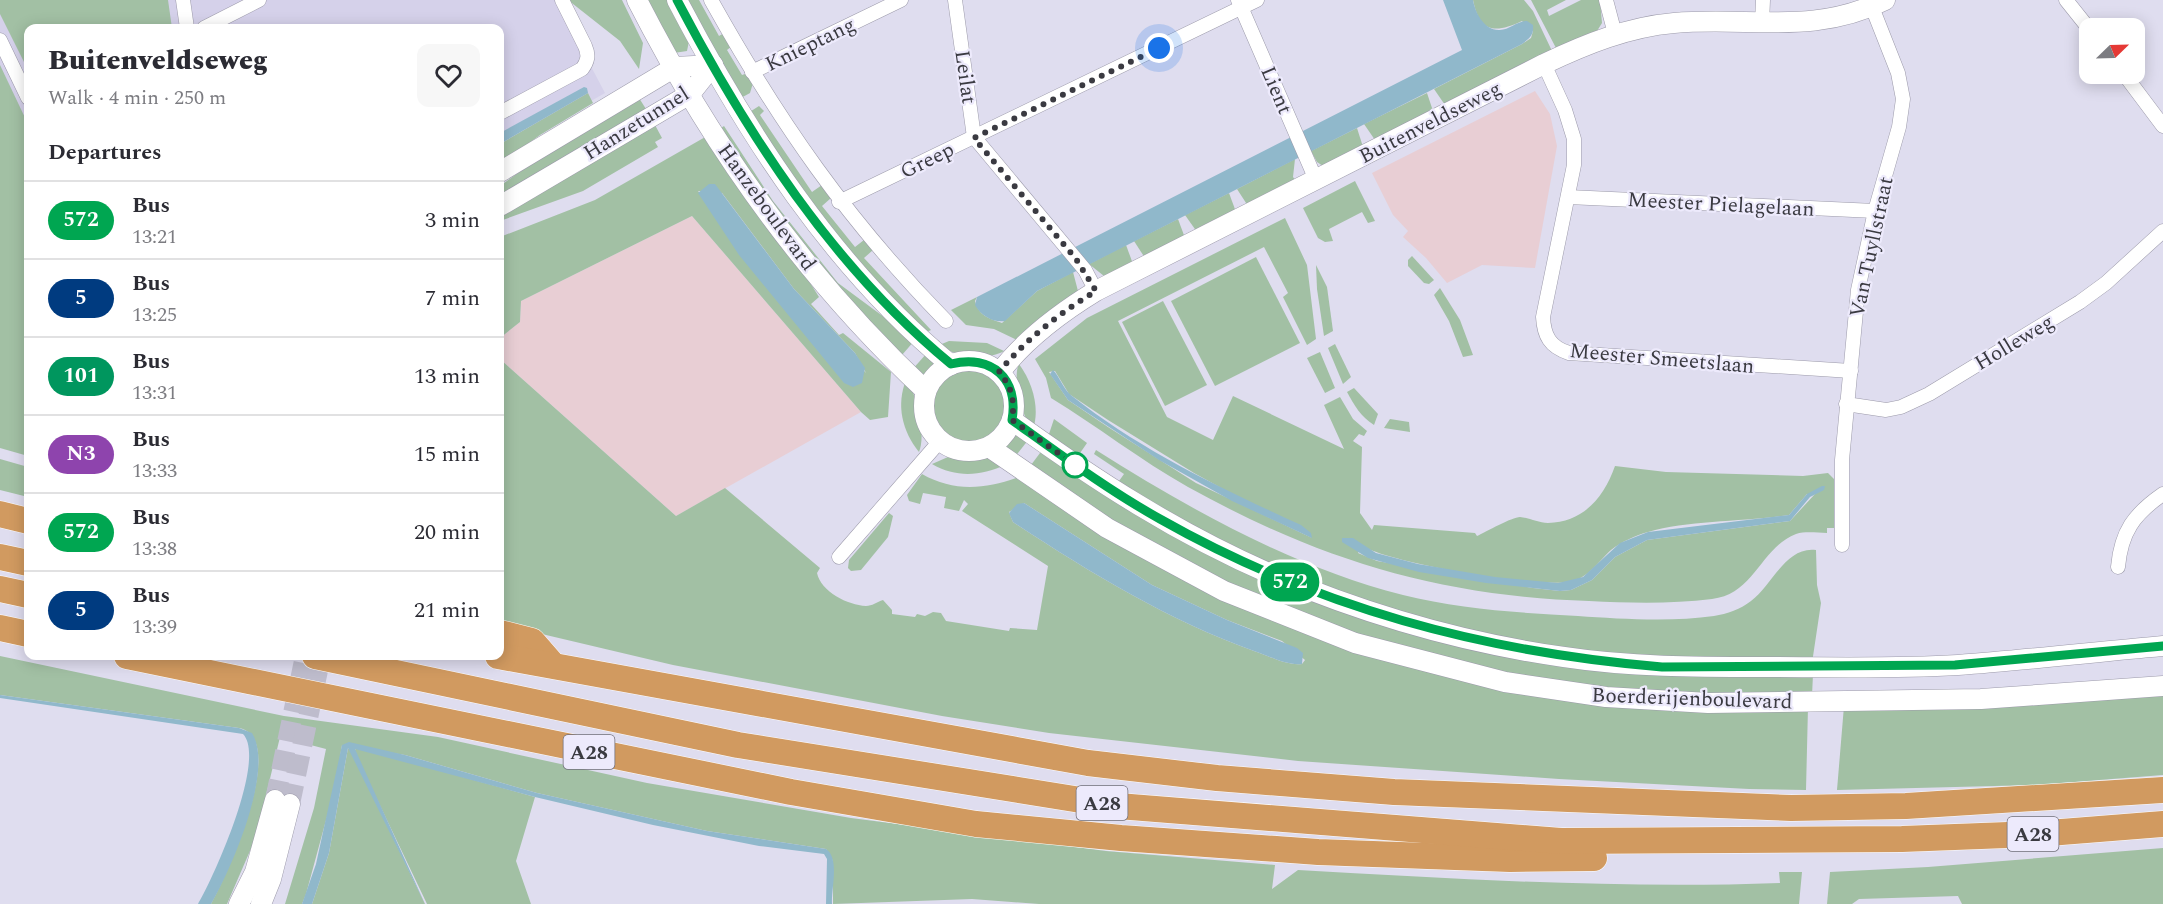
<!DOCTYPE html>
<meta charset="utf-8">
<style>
:root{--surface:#fff;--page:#f7f7f7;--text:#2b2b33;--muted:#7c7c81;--line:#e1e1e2}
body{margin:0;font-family:Spectral,serif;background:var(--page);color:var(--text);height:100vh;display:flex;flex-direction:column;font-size:22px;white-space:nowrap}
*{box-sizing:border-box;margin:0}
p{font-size:20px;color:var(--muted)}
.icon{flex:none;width:33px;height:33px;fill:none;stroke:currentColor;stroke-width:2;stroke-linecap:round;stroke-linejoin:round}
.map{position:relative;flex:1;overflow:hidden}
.drawer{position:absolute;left:24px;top:24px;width:480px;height:636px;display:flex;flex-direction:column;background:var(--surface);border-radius:12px;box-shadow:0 3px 15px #0003}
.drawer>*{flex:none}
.badge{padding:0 12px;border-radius:20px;font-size:21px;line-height:39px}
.needle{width:39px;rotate:67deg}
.controls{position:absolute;left:2079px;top:18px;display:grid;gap:12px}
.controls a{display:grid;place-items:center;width:66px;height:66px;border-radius:12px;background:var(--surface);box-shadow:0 3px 15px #0003;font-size:30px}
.you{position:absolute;width:30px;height:30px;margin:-15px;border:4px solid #fff;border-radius:50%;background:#1a73e8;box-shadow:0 0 0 9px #1a73e833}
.map>.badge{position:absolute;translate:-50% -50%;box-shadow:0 0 0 3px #fff}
h2{padding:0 24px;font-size:22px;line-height:54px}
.round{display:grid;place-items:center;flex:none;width:63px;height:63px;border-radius:12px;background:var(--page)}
.headline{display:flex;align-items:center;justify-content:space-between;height:102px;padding:0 24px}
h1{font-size:28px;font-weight:800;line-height:45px}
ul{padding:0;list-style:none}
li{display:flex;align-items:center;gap:18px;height:78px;padding:0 24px;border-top:2px solid var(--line)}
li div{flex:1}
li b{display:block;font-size:22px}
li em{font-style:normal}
li .badge{min-width:66px;font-weight:700;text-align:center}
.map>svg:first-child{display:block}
.built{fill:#d5d1ea}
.education{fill:#e8ced4}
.green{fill:#a2c0a4;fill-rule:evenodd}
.water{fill:#90b8cb}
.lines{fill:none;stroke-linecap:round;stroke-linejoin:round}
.secondary-tunnel{stroke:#bebccc;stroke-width:20;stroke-dasharray:20 10;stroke-linecap:butt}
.street-casing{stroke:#9c9aaa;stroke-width:15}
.secondary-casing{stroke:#9c9aaa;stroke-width:21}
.highway-casing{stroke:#fff;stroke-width:27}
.street{stroke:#fff;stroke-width:14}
.secondary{stroke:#fff;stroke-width:20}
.highway{stroke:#d19a60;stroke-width:26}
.line-casing{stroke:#fff;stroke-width:14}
.line{stroke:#00a651;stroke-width:9}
.walk{stroke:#3a3a41;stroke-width:6;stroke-dasharray:0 10.8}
.stop-dot{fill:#fff;stroke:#00a651;stroke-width:3}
.labels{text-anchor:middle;stroke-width:4.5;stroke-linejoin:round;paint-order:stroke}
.shield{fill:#edeafc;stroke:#706f79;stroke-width:1.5}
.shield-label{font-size:20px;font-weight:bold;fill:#3a3a41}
.street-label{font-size:21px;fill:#3a3a41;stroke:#edeafc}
</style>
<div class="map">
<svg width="2163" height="904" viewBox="0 0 2163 904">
<rect width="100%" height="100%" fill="#dfddef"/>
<polygon class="built" points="0,0 556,0 605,93 577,109 500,138 500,28 28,28 28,130 0,108"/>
<g class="education">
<polygon points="1535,91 1550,114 1557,146 1535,268 1482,265 1447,283 1426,258 1403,237 1408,231 1393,215 1372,173"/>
<polygon points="692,216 861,412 676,516 500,359 500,338 520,322 521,301"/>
</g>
<g class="green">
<polygon points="0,0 168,0 172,28 28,28 28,70 0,14"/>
<polygon points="568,0 622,0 643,43 639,69 620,41"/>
<polygon points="643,0 670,0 689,41 687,51 674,53"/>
<polygon points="682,0 699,0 719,36 724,33 732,46 727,50 742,75 748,73 753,83 750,93 739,99"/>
<path d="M1473,0h51l9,11 19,40 -107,54 -11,-16 88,-45 9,-6 2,-7 -11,-10c-26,12 -42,13 -49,-21z"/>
<polygon points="1531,0 1566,0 1547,10 1549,16 1581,0 1600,0 1602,23 1597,31 1556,48"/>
<polygon points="0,65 28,124 28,456 0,448"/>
<polygon points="588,93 593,103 540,135 500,164 500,144"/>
<polygon points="1427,93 1433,111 1375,140 1364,124"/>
<polygon points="639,98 646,109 500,195 500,186 537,159"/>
<polygon points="759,106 764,111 760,115 812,192 822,185 831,198 822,206 855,247 864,240 873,250 864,258 931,330 923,334 833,235 748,113"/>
<polygon points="655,125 662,138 655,142 658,147 583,191 500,221 500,216"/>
<polygon points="724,126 773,201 838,283 915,340 902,355 828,282 718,130"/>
<polygon points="1357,128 1363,147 1323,166 1317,162 1311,151"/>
<path d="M707,136l80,110 32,51 -8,7 28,31 4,-2 48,39 -3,45 -18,3 -9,-8 -169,-196 -171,85 -1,21 -20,16v-101l95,-37zM698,191l24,2 72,96 61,64 11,20z"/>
<polygon points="1295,159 1293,177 1296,181 1248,206 1237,189"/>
<polygon points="1355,181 1375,221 1368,223 1362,212 1329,229 1333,241 1325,242 1318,238 1303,208"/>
<polygon points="1229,193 1236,212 1197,232 1185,215"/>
<path d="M1285,218l22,47 9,74 -9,6 -24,-48 5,-4 -24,-46 -146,74 49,96 46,23 20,-44 111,53 -20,-44 16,-8 13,22 14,12 -3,5 -5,-2 -6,7 9,6 -2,66 12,17 2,-5 101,8 2,3c9,-4 35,-19 43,-19 10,1 18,6 28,6 36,-1 56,-26 67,-57l51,6 137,4 25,-3 6,6v49h-7v5c-10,0 -21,-2 -31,1 -36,14 -41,60 -84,65 -40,5 -82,4 -123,2 -151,-5 -269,-41 -401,-114 -48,-27 -91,-61 -137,-89l-5,-20 -11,-19 52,-41zM1055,371l14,23 39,26 86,53 118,65 -116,-55 -88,-56 -40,-27 -19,-28zM1807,494h8l-25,27 -143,19 -32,17 -23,23 -21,10 -11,1 -27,-3 -156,-27 -19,-8 4,-7c29,17 180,44 211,35 17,-5 26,-20 38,-31 10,-8 25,-15 37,-18 41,-12 97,-10 141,-17z"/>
<polygon points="1178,219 1185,238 1145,258 1134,241"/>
<polygon points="1126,245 1133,264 1104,276 1089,264"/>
<polygon points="1412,256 1434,280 1429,284 1424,283 1408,266 1408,260"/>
<polygon points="1256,257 1300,343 1215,386 1171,301"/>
<polygon points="1316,265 1327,287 1333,331 1324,336 1317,289"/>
<path d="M1073,272l5,19 -61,49 -23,-11 -28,-4 -15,-15 26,-13 -2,4c4,15 13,17 27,22l35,-32z"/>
<polygon points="1440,288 1460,320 1473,355 1463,357 1449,321 1434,295"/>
<polygon points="1163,301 1207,385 1165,406 1122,322"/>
<path d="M949,341l38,2 17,8c-19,11 -49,4 -67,-5z"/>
<polygon points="1335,344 1351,377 1343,384 1328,348"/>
<polygon points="1320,352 1335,388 1325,393 1307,358"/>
<polygon points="927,353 936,363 926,377 911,371"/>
<path d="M500,359l176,157 49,-28 95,80 -3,5c4,19 31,32 49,33 6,0 11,-4 17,-6l9,10v4l23,3 2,-3 8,2 8,-4 8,1 5,8 63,10 1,-3 27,2 11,-64 -86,-55 6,-7 -4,-4 -5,11 -15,-3 2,-11 -23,-4 -3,11 -11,-3 -2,-6 15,-21c31,18 63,15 94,4l88,54 350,144 354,31 -2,83 -57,-1 -190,-10 -261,-18 -249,-28 -107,-17 -269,-51 -173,-41zM1024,503l128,82 75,35 55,21 23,19 -3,4c-15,2 -33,-8 -48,-13 -86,-31 -165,-79 -241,-129l-4,-10z"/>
<path d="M1019,364c14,19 21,45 14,65 -11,-9 -21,-53 -14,-65z"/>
<circle cx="969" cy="406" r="36"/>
<path d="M906,380c12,15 20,55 13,72 -17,-21 -23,-47 -13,-72z"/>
<path d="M1354,388l24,26 -4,11c-13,-8 -20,-20 -27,-33z"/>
<polygon points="1054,419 1087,443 1078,456 1047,440"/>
<polygon points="1390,419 1409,422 1410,432 1384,428"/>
<polygon points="1015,433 1029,439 1014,458 1004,449"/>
<polygon points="1043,449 1130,507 1466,643 1813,674 1812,696 1606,693 1406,654 1187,567 1028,469"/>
<path d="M1096,450c95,60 197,117 307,145 57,14 117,18 175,21 42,3 95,6 136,0 13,-2 27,-7 37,-15 21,-16 35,-55 65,-51l1,35 4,18 -9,60h-105l-195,-19 -208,-61 -150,-73 -35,-29 5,-7 -30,-20z"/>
<path d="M948,457l42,1 15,7c-24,11 -49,13 -73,-1z"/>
<polygon points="0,459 28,467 28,497 0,490"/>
<polygon points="889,513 893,516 888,537 861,570 851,571 848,568 849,560"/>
<path d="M0,656l284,60 154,21 209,46 204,35 255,33 169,14 -3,24 26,-19c160,9 322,19 482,13l-1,-11h23l-3,32h-760l-67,-5 -139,5v-43l-7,-12 -119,-18 -170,-38 -132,-38 -63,-10 -7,42 -29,107 -4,10h-17l29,-96 12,-59 -46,-12 -24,100 -29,67h-16c15,-27 79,-166 28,-176l-239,-33z"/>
<polygon points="2163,689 2163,775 2036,785 1837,790 1844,706"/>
<polygon points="348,748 352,753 425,904 312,904 329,853"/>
<polygon points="358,748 535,797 516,861 531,904 427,904 364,772 354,750"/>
<polygon points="2163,848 2163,904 1962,904 1958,896 1859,899 1852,904 1827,904 1830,872 1928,867"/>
</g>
<g class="water">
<path d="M1443,0h30c2,12 11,31 27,30 9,0 17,-9 27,-9l6,4c1,10 -3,13 -11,19l-485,247 -32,30c-11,2 -24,-5 -30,-16l2,-8 485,-247z"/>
<polygon points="584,87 587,88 588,93 500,144 500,133"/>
<polygon points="709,184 715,184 794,289 855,353 865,368 862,383 853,387 844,383 739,255 698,193"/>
<path d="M1053,370c7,7 10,19 19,26 68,54 150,93 229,129l10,8 1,5 -80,-37 -73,-41 -91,-60 -18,-26z"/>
<polygon points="1822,486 1825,486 1824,490 1810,497 1790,521 1647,540 1615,557 1592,580 1571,590 1560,591 1486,583 1419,572 1368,558 1342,542 1342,538 1353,538 1376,553 1418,564 1495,577 1558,583 1583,577 1620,543 1648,532 1789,515 1807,494"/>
<path d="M1024,503l128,82 75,35 70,28 6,5 -1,11c-15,2 -33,-8 -48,-13 -86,-31 -165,-79 -241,-129l-4,-9 8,-9z"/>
<path d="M0,695l239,33 13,5c23,36 -21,137 -41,171h-13c16,-27 69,-145 45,-170l-243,-36z"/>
<path d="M349,742l56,13 132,38 170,38 119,18c14,9 5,40 6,55h-6l1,-45 -3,-5 -65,-8 -106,-21 -118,-28 -180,-48 70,155 -77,-156 -19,105 -17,51h-10l14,-40 26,-119z"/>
</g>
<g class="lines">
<g class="secondary-tunnel">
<polyline points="275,800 305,656"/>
<polyline points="290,804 321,656"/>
</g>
<g class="street-casing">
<g id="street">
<polyline points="183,0 187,28"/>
<path d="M711,0c68,122 137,221 235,321"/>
<polyline points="955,0 974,137 1085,270 1096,291"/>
<polyline points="1238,0 1316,180"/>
<polyline points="1606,0 1615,34"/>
<polyline points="2066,0 2090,30"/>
<polyline points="1762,23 1763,0"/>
<polyline points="204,28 259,0"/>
<polyline points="0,40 28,98"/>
<path d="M1544,64l21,46 9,29v26l-31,152c1,19 7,30 26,36l282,18"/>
<polyline points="752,72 901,0"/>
<polyline points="2124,74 2163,126"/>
<path d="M500,113l82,-44c6,-8 7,-14 3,-23l-23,-46"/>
<polyline points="1568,197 1875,211"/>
<polyline points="839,202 1257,0"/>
<polyline points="1846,404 1886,410 1901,407 1929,394 2080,302 2106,283 2163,231"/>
<polyline points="1842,545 1842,460 1858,290 1875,211 1899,127 1903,99 1898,73 1872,7"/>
<polyline points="839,557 940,441"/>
<path d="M2118,567c3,-35 16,-53 45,-73"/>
</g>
</g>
<g class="secondary-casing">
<g id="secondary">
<path d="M637,0c74,145 170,280 289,391"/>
<path d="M677,0c70,134 156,268 274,365"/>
<polyline points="500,172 675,67 713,65"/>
<polyline points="500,206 690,94 713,65"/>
<circle cx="969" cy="406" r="45"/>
<path d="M1000,372c26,-34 60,-59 96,-81l448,-227c42,-20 84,-37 130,-41 75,-7 139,13 211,-23"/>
<path d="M1012,420c83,60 166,114 261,155 92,39 191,68 291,82 66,10 132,10 199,10 65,0 130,2 195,-2 68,-5 137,-13 205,-19"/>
<polyline points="989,447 1107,528 1224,591 1355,643 1505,682 1606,697 1708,703 1981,699 2163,686"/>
<polyline points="239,904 255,872 275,800"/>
<polyline points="261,904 271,879 290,804"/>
</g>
</g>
<g class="highway-casing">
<g id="highway">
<polyline points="0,514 28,521"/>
<polyline points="0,557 28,563"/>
<polyline points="0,589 28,595"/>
<polyline points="0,628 28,634"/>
<polyline points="500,633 532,641 552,664"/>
<polyline points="127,656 791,792 976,824 1121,838 1318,852 1510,859 1594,858"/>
<polyline points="315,656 738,745 1118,806 1561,841 1902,839 2036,834 2163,824"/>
<polyline points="498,656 1088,763 1217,778 1394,792 1791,808 1906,806 2163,790"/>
</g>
</g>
<use href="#street" class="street"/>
<use href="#secondary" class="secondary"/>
<use href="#highway" class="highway"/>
</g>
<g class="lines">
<g class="line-casing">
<path id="line" d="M677,0c70,134 156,267 274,364 41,-10 68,15 61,56 49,35 96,70 148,99 157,89 324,133 502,148l293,-2 208,-19"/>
</g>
<use href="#line" class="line"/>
<path class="walk" d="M1075,465l-63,-45c3,-19 0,-33 -13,-48 27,-33 61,-59 97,-81l-20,-32 -102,-121 185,-90"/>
</g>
<circle class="stop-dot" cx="1075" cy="465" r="12"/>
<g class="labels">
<g class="shield">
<rect x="563.5" y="735" width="51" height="34" rx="4.5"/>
<rect x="1076.5" y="786" width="51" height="34" rx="4.5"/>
<rect x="2007.5" y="817" width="51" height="34" rx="4.5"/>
</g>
<g class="shield-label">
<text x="589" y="759">A28</text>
<text x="1102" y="810">A28</text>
<text x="2033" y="841">A28</text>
</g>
<g class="street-label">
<text transform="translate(810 44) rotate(-26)" y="7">Knieptang</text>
<text transform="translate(966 77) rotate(82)" y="7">Leilat</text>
<text transform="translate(1277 90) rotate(67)" y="7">Lient</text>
<text transform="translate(1430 122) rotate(-27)" y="7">Buitenveldseweg</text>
<text transform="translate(636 123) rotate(-32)" y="7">Hanzetunnel</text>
<text transform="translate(927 160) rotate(-26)" y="7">Greep</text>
<text transform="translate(1721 204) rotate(3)" y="7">Meester Pielagelaan</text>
<text transform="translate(767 207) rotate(54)" y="7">Hanzeboulevard</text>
<text transform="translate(1871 247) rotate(-78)" y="7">Van Tuyllstraat</text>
<text transform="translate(2014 342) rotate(-31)" y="7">Holleweg</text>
<text transform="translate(1662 358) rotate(5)" y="7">Meester Smeetslaan</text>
<text transform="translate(1692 698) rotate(2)" y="7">Boerderijenboulevard</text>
</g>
</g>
</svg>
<div class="controls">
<a><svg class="needle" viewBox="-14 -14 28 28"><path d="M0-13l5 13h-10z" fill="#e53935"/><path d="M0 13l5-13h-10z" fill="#7c7c81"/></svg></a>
</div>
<div class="you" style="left:1159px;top:48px"></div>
<b class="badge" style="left:1290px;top:582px;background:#00a651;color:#fff">572</b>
<section class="drawer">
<div class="headline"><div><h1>Buitenveldseweg</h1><p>Walk · 4 min · 250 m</p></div><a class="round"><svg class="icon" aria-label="heart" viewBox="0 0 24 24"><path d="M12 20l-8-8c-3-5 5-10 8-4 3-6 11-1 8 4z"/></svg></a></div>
<h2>Departures</h2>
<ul>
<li><span class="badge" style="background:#00a651;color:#fff">572</span><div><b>Bus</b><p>13:21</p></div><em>3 min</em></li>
<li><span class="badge" style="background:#003b80;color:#fff">5</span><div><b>Bus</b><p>13:25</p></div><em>7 min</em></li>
<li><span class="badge" style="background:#00965e;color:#fff">101</span><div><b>Bus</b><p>13:31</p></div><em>13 min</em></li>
<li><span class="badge" style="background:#8e44ad;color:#fff">N3</span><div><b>Bus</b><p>13:33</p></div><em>15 min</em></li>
<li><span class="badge" style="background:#00a651;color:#fff">572</span><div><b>Bus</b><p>13:38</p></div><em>20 min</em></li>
<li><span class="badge" style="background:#003b80;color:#fff">5</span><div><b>Bus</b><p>13:39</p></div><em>21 min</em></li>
</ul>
</section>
</div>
